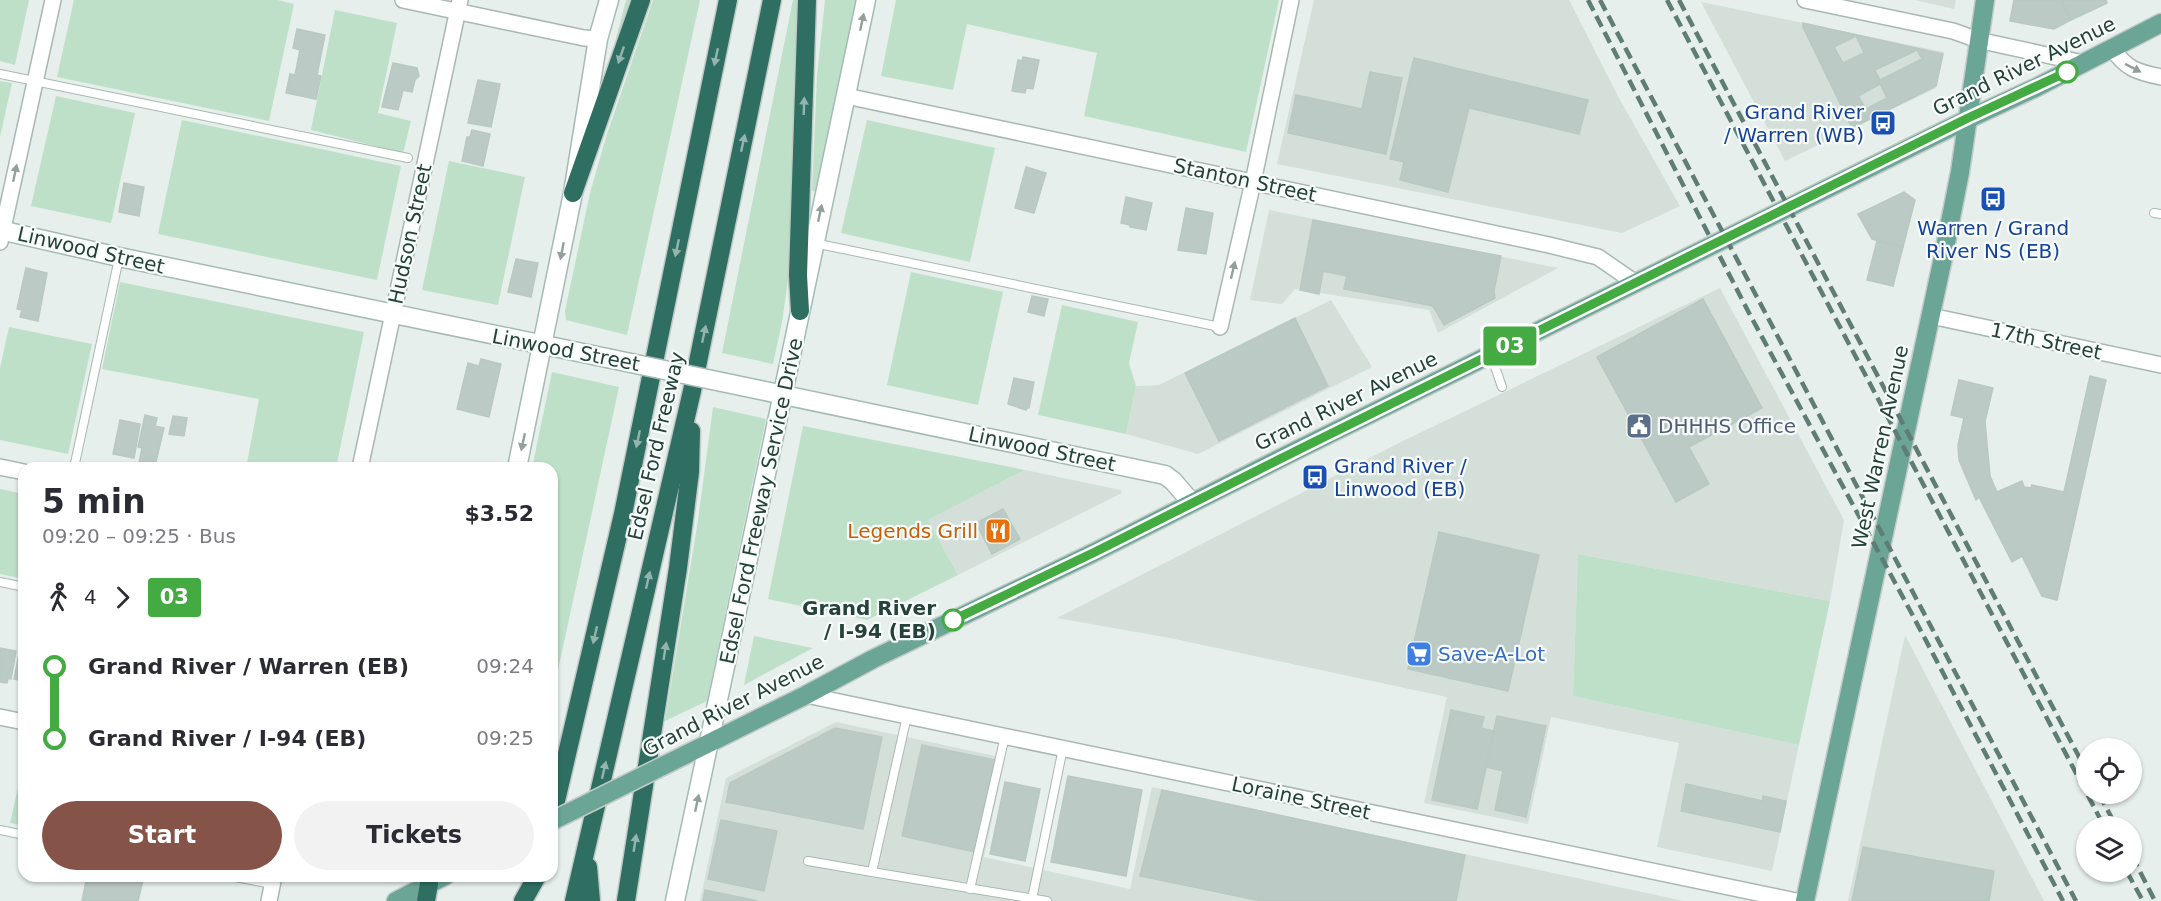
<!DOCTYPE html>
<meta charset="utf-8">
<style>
:root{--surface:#fff;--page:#f2f2f3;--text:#2b2b33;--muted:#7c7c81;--accent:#855347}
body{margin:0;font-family:"DejaVu Sans",sans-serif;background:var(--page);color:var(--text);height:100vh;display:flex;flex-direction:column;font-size:22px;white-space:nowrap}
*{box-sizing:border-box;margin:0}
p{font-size:20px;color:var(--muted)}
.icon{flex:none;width:33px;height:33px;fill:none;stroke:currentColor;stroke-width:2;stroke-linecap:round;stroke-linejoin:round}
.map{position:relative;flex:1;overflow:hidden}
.side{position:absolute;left:18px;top:462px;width:540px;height:420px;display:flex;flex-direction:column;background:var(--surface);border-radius:18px;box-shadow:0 2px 4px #0004}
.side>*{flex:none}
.badge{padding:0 12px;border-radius:4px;font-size:21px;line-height:39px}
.fabs{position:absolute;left:2076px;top:738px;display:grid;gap:12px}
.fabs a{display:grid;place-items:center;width:66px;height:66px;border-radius:50%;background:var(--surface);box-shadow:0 2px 4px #0004;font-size:30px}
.map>.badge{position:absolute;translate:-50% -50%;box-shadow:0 0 0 3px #fff}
.legs{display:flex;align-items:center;gap:9px;height:66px;padding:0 24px;font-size:20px}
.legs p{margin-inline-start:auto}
.overview{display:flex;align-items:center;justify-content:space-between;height:102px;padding:0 24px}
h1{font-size:33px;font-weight:700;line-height:45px}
.cta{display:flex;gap:12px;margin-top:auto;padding:12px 24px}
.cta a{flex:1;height:69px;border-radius:36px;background:var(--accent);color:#fff;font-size:24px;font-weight:700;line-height:69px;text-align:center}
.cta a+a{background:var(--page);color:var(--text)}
ul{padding:0 24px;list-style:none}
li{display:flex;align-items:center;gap:21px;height:72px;font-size:22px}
li i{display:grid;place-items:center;width:9px;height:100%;margin:0 8px;background:currentColor}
li i::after{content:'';width:15px;height:15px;margin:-8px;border:4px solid;border-radius:50%;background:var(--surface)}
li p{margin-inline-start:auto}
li:first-child i{background:linear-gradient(#0000 50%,currentColor 0)}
li:last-child i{background:linear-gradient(currentColor 50%,#0000 0)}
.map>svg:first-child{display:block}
.built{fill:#d4dfda}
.green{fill:#bfe0c8}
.building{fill:#bbcac4;stroke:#b8c9c2;stroke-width:1.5;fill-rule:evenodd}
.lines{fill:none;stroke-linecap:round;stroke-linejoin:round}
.lane-casing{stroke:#a8b8b2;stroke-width:10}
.street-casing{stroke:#a8b8b2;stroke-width:18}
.secondary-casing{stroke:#a4bbb3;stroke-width:21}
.primary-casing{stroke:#c2cac8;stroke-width:21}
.highway-casing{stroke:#c2cac8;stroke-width:21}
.lane{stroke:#fff;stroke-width:8}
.street{stroke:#fff;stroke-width:15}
.secondary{stroke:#fff;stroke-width:18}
.primary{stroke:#6aa596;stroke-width:18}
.highway{stroke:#2f6f62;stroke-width:18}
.rail{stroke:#5f7d75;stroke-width:4.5;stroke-dasharray:12 6;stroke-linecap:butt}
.secondary-bridge-casing{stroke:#a4bbb3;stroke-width:21;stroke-linecap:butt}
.primary-bridge-casing{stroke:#c2cac8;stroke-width:21;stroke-linecap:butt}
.secondary-bridge{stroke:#fff;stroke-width:18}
.primary-bridge{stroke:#6aa596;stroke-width:18}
.oneway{fill:#92a09c}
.oneway2{fill:#93b5ae}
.line-1-casing{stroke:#fff;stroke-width:14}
.line-1{stroke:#44aa42;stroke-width:9}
.stop-1-dot{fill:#fff;stroke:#44aa42;stroke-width:3}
.labels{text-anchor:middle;stroke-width:4.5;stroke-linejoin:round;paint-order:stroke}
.street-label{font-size:20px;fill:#24423a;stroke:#f7fbf9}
.transit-label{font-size:20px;fill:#164399;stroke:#f7fbf9;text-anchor:end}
.service-label{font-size:20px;fill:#4e5e75;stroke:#f7fbf9;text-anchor:start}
.food-label{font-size:20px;fill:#c56008;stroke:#f7fbf9;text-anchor:end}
.stop-label{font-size:20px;font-weight:bold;fill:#24423a;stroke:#f7fbf9;text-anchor:end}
.shop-label{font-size:20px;fill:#366cbe;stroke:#f7fbf9;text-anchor:start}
</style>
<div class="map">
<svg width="2161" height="901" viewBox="0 0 2161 901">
<rect width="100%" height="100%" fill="#e6efeb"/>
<g class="built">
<polygon points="1314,0 1569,0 1619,98 1680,206 1622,233 1277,164"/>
<polygon points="1915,0 1956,0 1954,9"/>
<polygon points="1701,2 1944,52 1936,88 1785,161"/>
<polygon points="1269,210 1558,268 1438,333 1429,310 1295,289 1282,304 1250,300"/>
<polygon points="1720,288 1844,520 1830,601 1578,554 1573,696 1799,745 1772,871 1657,847 1679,743 1551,717 1528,824 1424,803 1447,697 1170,638 1057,618 1401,442"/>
<polygon points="1331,300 1372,367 1198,454 1126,434 1136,386 1159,385"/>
<polygon points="1025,470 1121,490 1122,493 958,575 928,520"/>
<polygon points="1905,635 2044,901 1848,901"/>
<polygon points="836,722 1005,758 984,857 1130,889 1152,787 1684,901 700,901 726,778"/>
</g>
<g class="green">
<polygon points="0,0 29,0 15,65 0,61"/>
<polygon points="74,0 278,0 294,4 269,121 57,77"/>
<polygon points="626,0 635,0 609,65"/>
<polygon points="653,0 700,0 627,335 566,320 565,311 590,193 607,134"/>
<polygon points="793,0 802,0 790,266 782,322 773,364 722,353"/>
<polygon points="825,0 857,0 816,192 812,191 817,76"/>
<polygon points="896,0 1279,0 1246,152 1084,116 1097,53 967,24 953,90 881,76"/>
<polygon points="335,10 397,23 378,113 411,121 403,153 311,130"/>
<polygon points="0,81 12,83 0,137"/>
<polygon points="56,96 135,113 111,223 31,206"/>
<polygon points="182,120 401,166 377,280 158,234"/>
<polygon points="867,120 995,148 970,262 841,233"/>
<polygon points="449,161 525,177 498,305 422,290"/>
<polygon points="911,272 1003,292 978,405 887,385"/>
<polygon points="120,282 364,332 336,468 246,468 259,399 102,369"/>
<polygon points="1062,305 1138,322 1129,363 1136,386 1126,434 1038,415"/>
<polygon points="9,327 92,344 68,454 0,440 0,368"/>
<polygon points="552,372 619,387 552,698 552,468 532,468"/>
<polygon points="713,407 766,419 707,701 665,721 698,520"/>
<polygon points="803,426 1025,470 928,520 958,575 867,620 768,599"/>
<polygon points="0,489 24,494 24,579 0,574"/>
<polygon points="1578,554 1830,601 1799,745 1573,696"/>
<polygon points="754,636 813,648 744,685"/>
<polygon points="24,761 24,826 10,823"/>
</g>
<g class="building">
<polygon points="2014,0 2061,0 2071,20 2054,29 2010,21"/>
<polygon points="2061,0 2106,0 2107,3 2071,20"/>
<path d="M1803,23l140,31 -7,32 -84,42 -49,-101zM1856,36l8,17 -21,10 -9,-16zM1917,50l5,9 -42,21 -5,-10zM1880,84l7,14 -21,11 -8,-13z"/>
<polygon points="297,29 325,35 317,75 321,76 316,99 286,93 290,74 295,75 300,50 293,48"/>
<polygon points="1023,57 1039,60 1033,89 1026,88 1025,93 1012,91 1018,60 1022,61"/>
<polygon points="1414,58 1588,100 1579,134 1469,108 1448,192 1400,180 1404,162 1390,159"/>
<polygon points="393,63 417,68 419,76 415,80 412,92 403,90 398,110 382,107"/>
<polygon points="1370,72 1402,78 1386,154 1288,133 1296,95 1362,109"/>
<polygon points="478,80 500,84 491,127 468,123"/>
<polygon points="472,130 490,134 483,166 462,161 467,137 470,137"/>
<polygon points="1026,167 1046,173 1034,213 1015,208"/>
<polygon points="124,183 144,187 139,216 119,212"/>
<polygon points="1904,192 1915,200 1903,247 1872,239 1858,214"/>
<polygon points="1126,197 1152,203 1146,230 1130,227 1130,225 1121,223"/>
<polygon points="1186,208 1213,213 1206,254 1178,250"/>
<polygon points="1313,220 1501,256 1494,291 1495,298 1444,325 1433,306 1344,289 1347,276 1323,271 1319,294 1300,290"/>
<polygon points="1877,241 1903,247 1893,286 1867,280"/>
<polygon points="516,259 538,263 531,297 508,292"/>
<polygon points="26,268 47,273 38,321 20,317 22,310 17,309"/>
<polygon points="1032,296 1048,299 1044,316 1028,312"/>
<polygon points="1703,299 1762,408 1689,447 1709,484 1676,502 1597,357"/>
<polygon points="1295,318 1328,386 1219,441 1185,373"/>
<polygon points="481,359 501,364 489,417 457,409 468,363 479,366"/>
<polygon points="2090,376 2106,380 2057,600 2042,596 2022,556 2012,562 1979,497 1976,500 1959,460 1958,445 1964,418 1951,415 1959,380 1993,388 1985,421 1990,476 1997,492 2022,481 2024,487 2031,488 2032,485 2064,492"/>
<polygon points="1014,378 1034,382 1029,408 1027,408 1026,410 1008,404"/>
<polygon points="145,415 157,418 155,426 164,428 155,466 139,463 142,448 138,447"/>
<polygon points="173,416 187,418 184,436 169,434"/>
<polygon points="120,420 140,424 134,458 113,454"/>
<polygon points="1003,509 1020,539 992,554 976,523"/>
<polygon points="1439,532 1539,555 1508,691 1408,669"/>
<polygon points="0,648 16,651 11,679 8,678 7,683 0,682"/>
<polygon points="19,654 24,655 24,681 14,679"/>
<polygon points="1451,710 1484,717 1481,728 1494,731 1477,809 1432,800"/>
<polygon points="1497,716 1546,726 1526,817 1495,810 1503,771 1486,767"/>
<polygon points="835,728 882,737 863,829 726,802 730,783"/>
<polygon points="922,745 995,760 975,852 902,836"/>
<polygon points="1068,776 1142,790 1126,876 1051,862"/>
<polygon points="1005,782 1040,789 1025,861 990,854"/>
<polygon points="1686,784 1763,801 1763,796 1786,801 1780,832 1681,811"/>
<polygon points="1162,790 1465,855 1456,901 1261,901 1140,876"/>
<polygon points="721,820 777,831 764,891 708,879"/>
<polygon points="1863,847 1994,871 1989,901 1852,901"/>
<polygon points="66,876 144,876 138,901 82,901 86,881"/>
<polygon points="299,876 320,876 313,880"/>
<polygon points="705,890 758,901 703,901"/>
</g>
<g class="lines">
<g class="lane-casing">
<g id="lane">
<polyline points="0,74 408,158"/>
<polyline points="2154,213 2161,214"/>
<polyline points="814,243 1220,327"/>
<polyline points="1491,355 1502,387"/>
<polyline points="74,468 119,258"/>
<polyline points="0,582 24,587"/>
<polyline points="0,830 24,835"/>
<polyline points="808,861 872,872 907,716"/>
<polyline points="872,872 1047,901"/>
<polyline points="230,876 272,884"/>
<polyline points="970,889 1005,736"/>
<polyline points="1032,899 1063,748"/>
</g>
</g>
<g class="street-casing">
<g id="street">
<polyline points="403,0 584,38 598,39"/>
<polyline points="1805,0 1953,31 1978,40 2083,63"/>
<path d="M2112,48c14,21 25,24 49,29"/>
<polyline points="846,96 1549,245 1598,257 1637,284"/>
<polyline points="0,242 53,0"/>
<polyline points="1931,316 2161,365"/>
<polyline points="1220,327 1253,182 1291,0"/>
<polyline points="0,467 24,472"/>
<polyline points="360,468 460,0"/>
<polyline points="806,695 1796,901"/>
<polyline points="0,717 24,722"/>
<polyline points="269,901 274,876"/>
</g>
</g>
<g class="secondary-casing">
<g id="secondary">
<polyline points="0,230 119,257 607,358"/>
<polyline points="760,390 1165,475 1173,481 1192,503"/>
<polyline points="517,468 573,193 598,39 609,0"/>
<path d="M675,901c65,-300 127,-601 191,-901"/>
</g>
</g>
<g class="primary-casing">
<g id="primary">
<polyline points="685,755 806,695 873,659 1095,552 1295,451 1968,119 2037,87 2161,23"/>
<polyline points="396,901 445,876"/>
<polyline points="1805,901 1943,258 1960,172 1985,0"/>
</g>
</g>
<g class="highway-casing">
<g id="highway">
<polyline points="573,193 641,0"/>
<polyline points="800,311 798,275 807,0"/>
<polyline points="552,818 623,514 728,0"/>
<polyline points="588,867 591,901"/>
<polyline points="426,901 429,884"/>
<polyline points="523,901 537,876"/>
<polyline points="574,901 692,391 772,0"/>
<polyline points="626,901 678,568 690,472 691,431"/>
</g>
</g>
<use href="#lane" class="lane"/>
<use href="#street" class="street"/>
<use href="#secondary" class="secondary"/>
<use href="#primary" class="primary"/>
<use href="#highway" class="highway"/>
<g class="rail">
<polyline points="1588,0 1749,313 1912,614 2063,901"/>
<polyline points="1600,0 2076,901"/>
<polyline points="1667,0 2104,826"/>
<polyline points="1679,0 2086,770"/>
<polyline points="2099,794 2116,826"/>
<polyline points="2132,856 2155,901"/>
<polyline points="2127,872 2143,901"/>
</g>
<g class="secondary-bridge-casing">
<polyline id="secondary-bridge" points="607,358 760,390"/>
</g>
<g class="primary-bridge-casing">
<polyline id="primary-bridge" points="552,821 685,755"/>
</g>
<use href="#secondary-bridge" class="secondary-bridge"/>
<use href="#primary-bridge" class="primary-bridge"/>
</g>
<defs><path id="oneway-solid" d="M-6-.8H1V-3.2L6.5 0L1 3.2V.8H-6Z" transform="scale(1.5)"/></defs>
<g class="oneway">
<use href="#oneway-solid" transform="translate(862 22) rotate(-78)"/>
<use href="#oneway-solid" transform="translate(2133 68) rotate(27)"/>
<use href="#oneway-solid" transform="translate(15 173) rotate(-78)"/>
<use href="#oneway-solid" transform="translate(820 213) rotate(-78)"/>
<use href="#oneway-solid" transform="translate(562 251) rotate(101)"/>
<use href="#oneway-solid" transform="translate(1233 270) rotate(-77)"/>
<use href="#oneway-solid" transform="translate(523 442) rotate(102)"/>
<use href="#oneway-solid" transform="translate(697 803) rotate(-78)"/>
</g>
<g class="oneway2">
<use href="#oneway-solid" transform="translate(621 55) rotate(109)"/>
<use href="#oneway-solid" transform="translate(716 57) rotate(102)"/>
<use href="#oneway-solid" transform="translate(804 106) rotate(-88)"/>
<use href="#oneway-solid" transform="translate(743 143) rotate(-78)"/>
<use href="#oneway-solid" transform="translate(677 248) rotate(102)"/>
<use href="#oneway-solid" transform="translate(704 334) rotate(-78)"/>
<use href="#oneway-solid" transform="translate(638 439) rotate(102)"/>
<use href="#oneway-solid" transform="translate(648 580) rotate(-77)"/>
<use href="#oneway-solid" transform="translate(595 635) rotate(103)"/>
<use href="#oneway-solid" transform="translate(665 651) rotate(-81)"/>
<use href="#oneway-solid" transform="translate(604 770) rotate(-77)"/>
<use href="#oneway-solid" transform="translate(635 843) rotate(-81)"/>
</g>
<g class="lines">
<g class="line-1-casing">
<polyline id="line-1" points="953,620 1095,552 1304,447 1968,118 2067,72"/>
</g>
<use href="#line-1" class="line-1"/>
</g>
<defs>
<g id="bus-square" transform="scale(1.35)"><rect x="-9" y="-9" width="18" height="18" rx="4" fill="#1a4fb4" stroke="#f7fbf9"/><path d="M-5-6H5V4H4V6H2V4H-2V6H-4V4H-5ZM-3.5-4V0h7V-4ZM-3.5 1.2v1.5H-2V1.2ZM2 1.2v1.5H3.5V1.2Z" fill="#fff"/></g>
<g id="civic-square" transform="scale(1.35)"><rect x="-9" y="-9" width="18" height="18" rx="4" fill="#5c6f8a" stroke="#f7fbf9"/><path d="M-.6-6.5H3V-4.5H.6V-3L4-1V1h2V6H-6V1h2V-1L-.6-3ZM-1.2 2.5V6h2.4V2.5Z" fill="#fff"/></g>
<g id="restaurant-square" transform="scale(1.35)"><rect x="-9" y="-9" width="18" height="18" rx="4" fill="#e8710a" stroke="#f7fbf9"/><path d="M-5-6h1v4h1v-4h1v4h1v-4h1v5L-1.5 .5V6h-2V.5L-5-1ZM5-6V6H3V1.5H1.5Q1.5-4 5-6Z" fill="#fff"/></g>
<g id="supermarket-square" transform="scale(1.35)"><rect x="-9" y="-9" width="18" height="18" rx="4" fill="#3f7fe0" stroke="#f7fbf9"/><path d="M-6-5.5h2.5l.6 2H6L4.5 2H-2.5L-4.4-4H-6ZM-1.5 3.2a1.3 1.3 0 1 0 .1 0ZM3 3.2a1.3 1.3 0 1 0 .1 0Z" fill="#fff"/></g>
</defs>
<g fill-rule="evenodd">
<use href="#bus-square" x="1883" y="123"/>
<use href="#bus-square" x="1993" y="199"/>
<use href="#civic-square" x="1639" y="426"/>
<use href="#bus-square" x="1315" y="477"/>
<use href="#restaurant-square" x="998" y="531"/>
<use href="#supermarket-square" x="1419" y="654"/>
</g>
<g class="stop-1-dot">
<circle cx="2067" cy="72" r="10"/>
<circle cx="953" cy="620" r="10"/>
</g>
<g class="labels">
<g class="street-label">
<text transform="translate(2024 66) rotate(-26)" y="7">Grand River Avenue</text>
<text transform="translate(1245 180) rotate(12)" y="7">Stanton Street</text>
<text transform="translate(410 234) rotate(-78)" y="7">Hudson Street</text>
<text transform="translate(91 250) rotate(13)" y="7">Linwood Street</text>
<text transform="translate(2046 341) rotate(12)" y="7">17th Street</text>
<text transform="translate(566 350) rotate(11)" y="7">Linwood Street</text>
<text transform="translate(1346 401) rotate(-26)" y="7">Grand River Avenue</text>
<text transform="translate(656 446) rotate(-77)" y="7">Edsel Ford Freeway</text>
<text transform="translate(1880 447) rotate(-78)" y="7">West Warren Avenue</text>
<text transform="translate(1042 449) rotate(12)" y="7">Linwood Street</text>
<text transform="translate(761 501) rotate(-78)" y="7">Edsel Ford Freeway Service Drive</text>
<text transform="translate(733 705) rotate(-27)" y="7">Grand River Avenue</text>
<text transform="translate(1301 798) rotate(12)" y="7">Loraine Street</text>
</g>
<g class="transit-label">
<text x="1864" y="119">Grand River<tspan x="1864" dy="23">/ Warren (WB)</tspan></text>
<text x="1993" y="235" text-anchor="middle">Warren / Grand<tspan x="1993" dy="23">River NS (EB)</tspan></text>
<text x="1334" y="473" text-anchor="start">Grand River /<tspan x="1334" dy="23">Linwood (EB)</tspan></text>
</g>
<g class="service-label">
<text x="1658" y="433">DHHHS Office</text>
</g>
<g class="food-label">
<text x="978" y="538">Legends Grill</text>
</g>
<g class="stop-label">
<text x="936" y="615">Grand River<tspan x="936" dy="23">/ I-94 (EB)</tspan></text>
</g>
<g class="shop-label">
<text x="1438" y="661">Save-A-Lot</text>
</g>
</g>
</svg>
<div class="fabs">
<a><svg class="icon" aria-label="locate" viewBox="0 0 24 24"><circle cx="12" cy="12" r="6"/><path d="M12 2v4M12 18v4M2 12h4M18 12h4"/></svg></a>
<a><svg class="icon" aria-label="layers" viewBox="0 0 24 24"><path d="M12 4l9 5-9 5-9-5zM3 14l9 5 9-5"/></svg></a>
</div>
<b class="badge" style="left:1510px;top:346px;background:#44aa42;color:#fff">03</b>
<section class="side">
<div class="overview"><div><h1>5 min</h1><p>09:20 – 09:25 · Bus</p></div><b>$3.52</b></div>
<div class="legs"><svg class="icon" aria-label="walk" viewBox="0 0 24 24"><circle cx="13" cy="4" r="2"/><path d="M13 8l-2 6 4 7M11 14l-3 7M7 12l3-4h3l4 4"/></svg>4<svg class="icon" aria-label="forward" viewBox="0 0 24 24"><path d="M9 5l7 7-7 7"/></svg><b class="badge" style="background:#44aa42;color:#fff">03</b></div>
<ul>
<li><i style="color:#44aa42"></i><b>Grand River / Warren (EB)</b><p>09:24</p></li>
<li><i style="color:#44aa42"></i><b>Grand River / I-94 (EB)</b><p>09:25</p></li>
</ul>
<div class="cta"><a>Start</a><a>Tickets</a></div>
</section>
</div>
